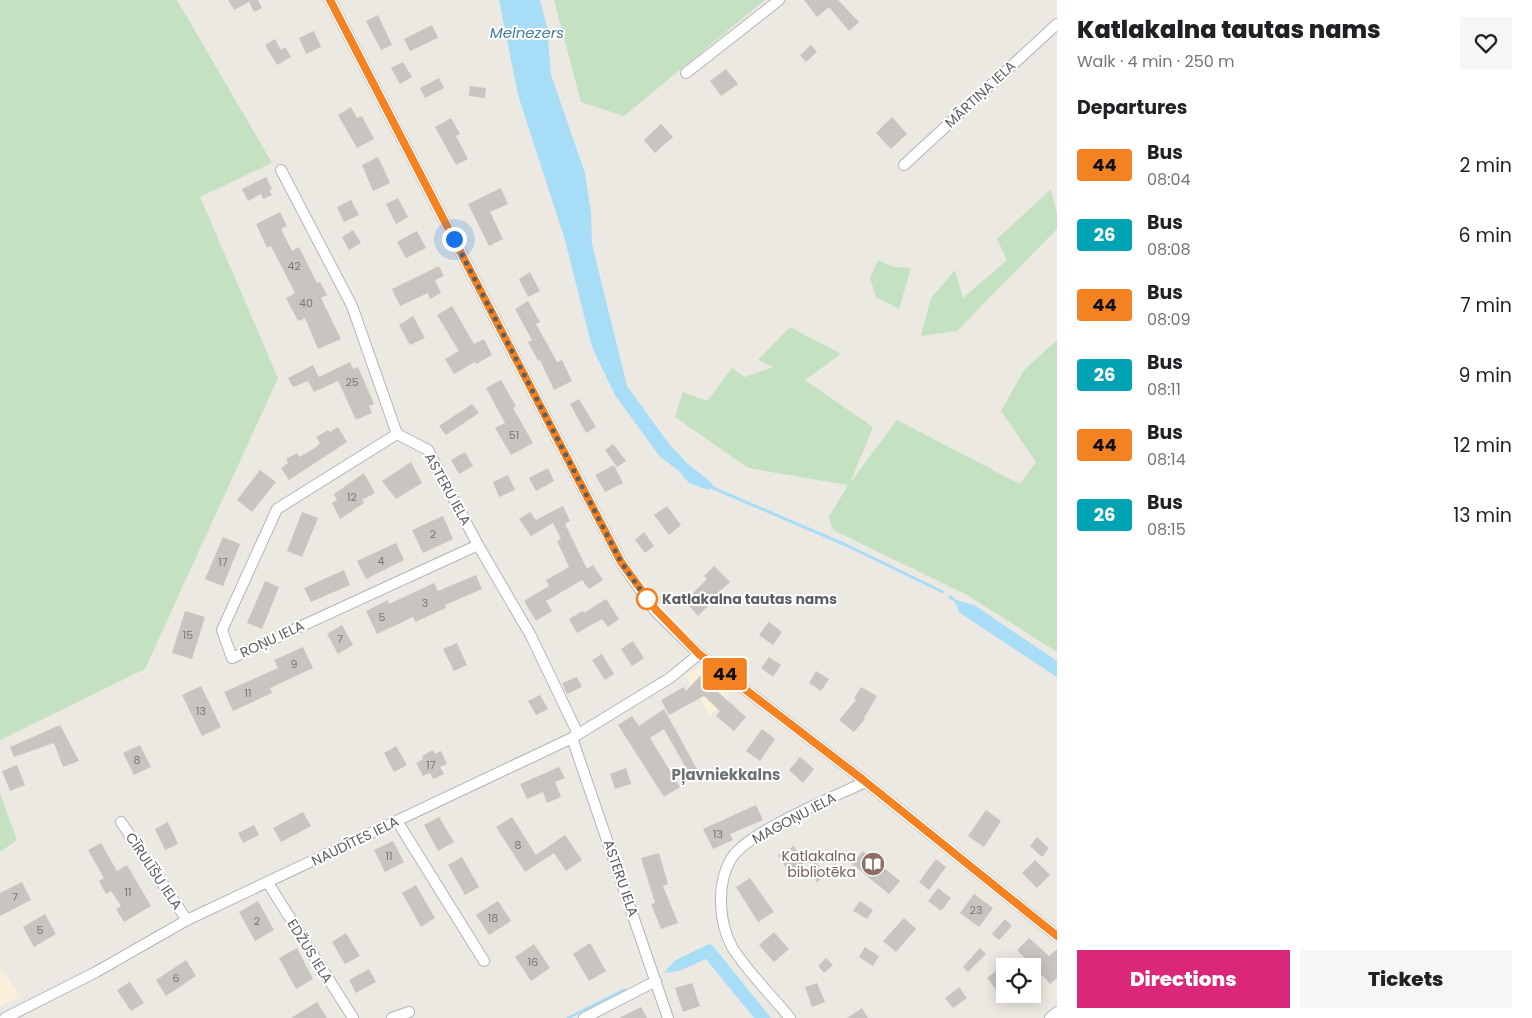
<!DOCTYPE html>
<meta charset="utf-8">
<style>
:root{--surface:#fff;--page:#f6f6f6;--text:#202124;--muted:#757577;--accent:#db2777}
body{margin:0;font-family:Poppins,sans-serif;background:var(--page);color:var(--text);height:100vh;display:flex;flex-direction:column;font-size:19px;white-space:nowrap}
*{box-sizing:border-box;margin:0}
p{font-size:16px;color:var(--muted)}
.icon{flex:none;width:28px;height:28px;fill:none;stroke:currentColor;stroke-width:2;stroke-linecap:round;stroke-linejoin:round}
.map{position:relative;flex:1;overflow:hidden}
.panel{display:flex;flex-direction:column;background:var(--surface);width:475px}
.panel>*{flex:none}
.badge{padding:0 10px;border-radius:4px;font-size:18px;line-height:32px}
.tools{position:absolute;left:996px;top:958px;display:grid;gap:10px}
.tools a{display:grid;place-items:center;width:45px;height:45px;border-radius:0px;background:var(--surface);box-shadow:0 2px 12px #0003;font-size:25px}
.you{position:absolute;width:25px;height:25px;margin:-12px;border:4px solid #fff;border-radius:50%;background:#1a73e8;box-shadow:0 0 0 8px #1a73e833}
.map>.badge{position:absolute;translate:-50% -50%;box-shadow:0 0 0 2px #fff}
h2{padding:0 20px;font-size:19px;line-height:45px}
.round{display:grid;place-items:center;flex:none;width:52px;height:52px;border-radius:0px;background:var(--page)}
.overview{display:flex;align-items:center;justify-content:space-between;height:85px;padding:0 20px}
h1{font-size:24px;font-weight:800;line-height:38px}
.action{display:flex;gap:10px;margin-top:auto;padding:10px 20px}
.action a{flex:1;height:58px;border-radius:0px;background:var(--accent);color:#fff;font-size:20px;font-weight:800;line-height:58px;text-align:center}
.action a+a{background:var(--page);color:var(--text)}
ul{padding:0;list-style:none}
li{display:flex;align-items:center;gap:15px;height:70px;padding:0 20px}
li div{flex:1}
li b{display:block;font-size:19px}
li em{font-style:normal}
li .badge{min-width:55px;font-weight:700;text-align:center}
main{display:flex;flex:1;min-height:0}
.map>svg:first-child{display:block}
.commercial{fill:#faefd9}
.green{fill:#c4e2c1}
.water{fill:#a7ddf7}
.lines{fill:none;stroke-linecap:round;stroke-linejoin:round}
.stream{stroke:#a7ddf7;stroke-width:3}
.building{fill:#c8c4c0}
.minor-casing{stroke:#b3b5b9;stroke-width:12}
.minor{stroke:#fff;stroke-width:10}
.line-casing{stroke:#fff;stroke-width:11}
.line{stroke:#f58220;stroke-width:8}
.walk{stroke:#5b5f62;stroke-width:5;stroke-dasharray:0 9}
.stop-dot{fill:#fff;stroke:#f58220;stroke-width:2.5}
.labels{text-anchor:middle;stroke-width:4;stroke-linejoin:round;paint-order:stroke}
.number-label{font-size:11px;fill:#76787a}
.street-label{font-size:14px;fill:#5b5f62;stroke:#fff}
.stop-label{font-size:14px;font-weight:bold;fill:#5b5f62;stroke:#fff;text-anchor:start}
.education-label{font-size:14px;fill:#785e54;stroke:#fff;text-anchor:end}
.water-label{font-size:15px;font-style:italic;fill:#447a9f;stroke:#fff}
.neighbourhood-label{font-size:15px;font-weight:bold;fill:#6c7174;stroke:#fff}
</style>
<main>
<div class="map">
<svg width="1057" height="1018" viewBox="0 0 1057 1018">
<rect width="100%" height="100%" fill="#ece9e2"/>
<g class="commercial">
<polygon points="700,665 732,690 710,716 685,675"/>
<polygon points="0,968 20,996 0,1006"/>
</g>
<g class="green">
<polygon points="0,0 177,0 272,163 200,197 278,378 145,669 0,740"/>
<polygon points="554,0 765,0 624,116 581,102"/>
<polygon points="1051,189 1057,214 1057,229 957,331 921,336 931,298 955,270 963,298 1007,260 997,239"/>
<polygon points="878,260 894,267 911,268 899,309 876,297 870,278"/>
<polygon points="790,327 841,354 805,380 873,427 850,483 897,420 1020,484 1036,462 1001,411 1024,370 1057,340 1057,652 967,595 833,530 829,517 848,485 748,468 675,417 683,392 707,401 732,368 745,377 773,367 758,360"/>
<polygon points="0,794 17,840 0,852"/>
</g>
<g class="water">
<polygon points="499,0 540,0 547,27 551,75 585,173 591,213 592,244 627,386 669,444 688,464 713,484 708,490 689,483 678,470 660,457 615,395 592,347 565,240 518,95"/>
<polygon points="953,599 974,605 1057,661 1057,677 960,613"/>
<polygon points="709,944 713,946 771,1018 754,1018 706,959 679,971 664,973 674,961"/>
</g>
<g class="lines">
<g class="stream">
<polyline points="711,487 846,545 943,592"/>
<polyline points="950,597 953,599"/>
<polyline points="568,1018 624,990"/>
</g>
</g>
<g class="building">
<polygon points="228,0 258,0 262,8 254,12 249,2 234,10"/>
<polygon points="804,0 838,0 859,22 849,31 829,7 817,17"/>
<polygon points="378,15 392,45 381,50 366,21"/>
<polygon points="432,25 438,38 410,51 404,39"/>
<polygon points="314,31 321,47 306,54 299,38"/>
<polygon points="275,39 281,50 285,47 291,57 277,65 265,45"/>
<polygon points="811,45 817,52 806,62 800,55"/>
<polygon points="403,62 412,77 400,84 391,68"/>
<polygon points="726,69 738,84 721,96 710,81"/>
<polygon points="439,78 444,88 425,98 420,88"/>
<polygon points="470,86 486,88 485,98 469,96"/>
<polygon points="351,107 357,118 362,116 374,139 357,148 338,115"/>
<polygon points="892,117 907,134 891,149 876,133"/>
<polygon points="451,118 460,134 456,136 468,159 456,165 435,127"/>
<polygon points="661,124 673,137 655,153 644,140"/>
<polygon points="378,157 390,183 373,191 362,165"/>
<polygon points="266,177 272,189 269,190 272,195 263,199 261,194 248,201 242,189"/>
<polygon points="501,188 508,204 490,212 503,239 489,246 468,204"/>
<polygon points="398,198 408,217 396,224 386,204"/>
<polygon points="351,200 359,215 344,222 337,207"/>
<polygon points="280,212 287,226 281,229 292,251 299,247 317,283 320,282 327,295 321,298 341,339 318,349 305,318 298,321 286,298 295,293 271,246 267,248 256,224"/>
<polygon points="353,230 361,243 349,250 342,237"/>
<polygon points="417,231 426,248 406,258 397,242"/>
<polygon points="439,266 444,276 435,280 441,293 430,299 428,293 400,306 392,289"/>
<polygon points="530,272 540,291 528,297 519,279"/>
<polygon points="528,301 540,322 536,324 557,362 562,360 572,381 554,390 540,360 538,361 528,342 532,340 515,309"/>
<polygon points="452,306 474,344 484,339 492,355 476,364 475,362 454,374 445,359 459,351 437,315"/>
<polygon points="413,316 425,338 410,345 399,325"/>
<polygon points="350,362 353,369 358,367 374,404 369,406 372,413 356,420 338,381 314,392 308,381 293,387 288,378 313,365 319,377"/>
<polygon points="501,380 516,406 513,408 533,443 511,455 495,428 505,423 486,388"/>
<polygon points="579,399 596,427 586,433 570,404"/>
<polygon points="472,404 479,413 446,435 439,426"/>
<polygon points="338,427 347,442 289,480 281,468 288,463 286,459 297,453 299,457 315,448 320,443 316,437 328,430 330,432"/>
<polygon points="613,444 626,461 617,467 605,450"/>
<polygon points="465,452 473,466 459,474 451,460"/>
<polygon points="411,462 422,483 396,499 382,481"/>
<polygon points="614,465 623,483 605,492 595,475"/>
<polygon points="548,468 554,481 536,491 529,478"/>
<polygon points="260,470 276,482 252,512 237,500"/>
<polygon points="364,473 375,493 362,500 364,503 340,519 332,503 337,500 334,494"/>
<polygon points="508,475 515,490 499,497 493,482"/>
<polygon points="563,506 570,521 565,524 587,569 593,565 603,580 589,589 582,580 546,601 552,611 536,621 524,601 549,586 546,580 569,567 557,541 561,539 553,523 531,536 519,519 530,512 536,520"/>
<polygon points="667,506 681,525 669,535 654,515"/>
<polygon points="302,512 318,518 302,557 287,551"/>
<polygon points="443,516 453,539 423,553 412,530"/>
<polygon points="644,532 654,546 645,553 635,540"/>
<polygon points="223,537 240,544 223,586 205,579"/>
<polygon points="396,543 404,560 366,579 357,561"/>
<polygon points="714,566 730,582 707,603 709,605 698,616 685,601 707,579 704,576"/>
<polygon points="344,570 350,585 311,602 304,588"/>
<polygon points="476,575 482,589 445,605 446,608 415,622 413,617 377,634 366,611 388,600 389,604 434,583 438,591"/>
<polygon points="265,581 279,587 262,629 247,623"/>
<polygon points="606,599 619,619 608,627 602,619 577,633 569,619 583,611 584,613"/>
<polygon points="185,611 205,617 192,659 172,653"/>
<polygon points="769,622 782,632 773,645 759,635"/>
<polygon points="342,625 353,645 338,654 327,634"/>
<polygon points="633,641 644,658 632,666 621,649"/>
<polygon points="457,643 467,665 454,671 443,649"/>
<polygon points="303,647 313,668 270,688 272,693 233,711 224,692 278,668 274,660"/>
<polygon points="602,654 614,674 605,680 592,660"/>
<polygon points="769,657 781,665 773,677 761,668"/>
<polygon points="816,671 829,679 821,691 809,683"/>
<polygon points="700,676 746,717 734,731 716,716 720,711 704,696 669,715 661,700 684,687 686,691"/>
<polygon points="577,677 582,687 567,694 562,683"/>
<polygon points="201,686 221,727 202,736 182,695"/>
<polygon points="861,687 877,696 864,718 865,719 854,732 839,720 856,700 854,698"/>
<polygon points="540,695 548,709 536,715 528,701"/>
<polygon points="664,709 698,771 690,775 664,729 650,738 680,787 664,797 618,725 632,716 639,726"/>
<polygon points="60,725 79,761 63,767 54,743 14,757 10,747"/>
<polygon points="762,729 775,739 760,761 746,751"/>
<polygon points="140,745 151,767 134,775 123,753"/>
<polygon points="396,746 407,765 394,772 384,753"/>
<polygon points="433,750 435,754 441,751 447,764 440,767 444,774 433,779 430,773 423,776 416,763 423,759 422,756"/>
<polygon points="800,757 814,769 803,783 789,770"/>
<polygon points="17,765 25,785 10,791 2,771"/>
<polygon points="559,767 565,778 555,782 561,797 547,803 543,792 527,799 520,784"/>
<polygon points="626,768 631,784 615,789 610,774"/>
<polygon points="756,805 763,820 730,834 733,840 713,849 703,829"/>
<polygon points="986,810 1001,821 984,847 968,836"/>
<polygon points="303,812 311,826 281,842 273,828"/>
<polygon points="439,817 454,842 438,851 424,825"/>
<polygon points="512,817 536,855 565,835 582,860 566,871 554,853 525,872 496,827"/>
<polygon points="168,822 178,844 165,850 155,829"/>
<polygon points="254,825 259,835 243,843 238,833"/>
<polygon points="1037,837 1049,848 1042,857 1030,846"/>
<polygon points="393,841 404,862 385,872 374,850"/>
<polygon points="101,843 117,871 127,865 151,906 124,922 116,909 121,906 111,891 106,894 99,881 104,878 88,850"/>
<polygon points="794,846 804,864 789,873 778,855"/>
<polygon points="863,851 900,881 889,894 852,864"/>
<polygon points="659,853 668,884 663,886 678,923 661,929 651,904 655,903 641,858"/>
<polygon points="462,857 479,887 465,895 448,865"/>
<polygon points="936,859 946,867 929,890 919,882"/>
<polygon points="1035,860 1050,875 1037,888 1022,873"/>
<polygon points="816,862 826,875 817,882 807,869"/>
<polygon points="750,878 774,912 758,922 736,887"/>
<polygon points="22,882 31,900 0,916 0,893"/>
<polygon points="416,885 435,918 421,927 402,893"/>
<polygon points="938,888 951,898 941,911 928,901"/>
<polygon points="974,894 993,908 979,927 960,913"/>
<polygon points="258,901 274,930 255,941 239,912"/>
<polygon points="498,901 511,921 489,935 476,915"/>
<polygon points="860,901 873,910 867,919 853,911"/>
<polygon points="45,914 56,934 34,947 23,927"/>
<polygon points="904,918 916,929 896,952 883,941"/>
<polygon points="1005,919 1012,926 999,940 992,934"/>
<polygon points="774,932 789,949 774,962 759,945"/>
<polygon points="346,933 360,956 345,964 332,942"/>
<polygon points="1029,938 1049,956 1057,949 1057,978 1050,984 1042,975 1032,983 1032,966 1020,966 1027,960 1017,950"/>
<polygon points="590,943 606,971 589,981 573,954"/>
<polygon points="534,944 550,968 531,981 515,957"/>
<polygon points="865,947 879,956 873,966 859,957"/>
<polygon points="297,948 313,979 296,989 279,958"/>
<polygon points="980,948 986,954 968,972 963,967"/>
<polygon points="826,958 833,965 824,973 818,966"/>
<polygon points="186,960 196,976 166,996 156,980"/>
<polygon points="1005,964 1005,1001 987,978"/>
<polygon points="369,969 376,982 356,993 349,980"/>
<polygon points="130,982 144,1003 131,1011 117,990"/>
<polygon points="692,983 700,1006 683,1012 675,988"/>
<polygon points="817,983 825,1002 812,1007 805,987"/>
<polygon points="959,987 967,998 953,1008 945,998"/>
<polygon points="317,1002 327,1018 291,1018"/>
<polygon points="641,1007 647,1018 619,1018"/>
<polygon points="862,1008 868,1018 847,1018"/>
</g>
<g class="lines">
<g class="minor-casing">
<g id="minor">
<polyline points="330,0 621,562 655,611 699,654 862,779 1057,936"/>
<polyline points="686,73 779,0"/>
<polyline points="904,165 1057,24"/>
<polyline points="281,170 352,306 397,434 428,450 478,545 531,636 578,734"/>
<polyline points="397,434 277,509 222,630 232,658 478,545"/>
<polyline points="572,738 668,1018"/>
<polyline points="397,821 484,961"/>
<polyline points="121,822 187,920"/>
<polyline points="268,883 353,1018"/>
<polyline points="5,1018 96,972 187,920 572,738 670,678 699,654"/>
<polyline points="392,1018 409,1012"/>
<polyline points="584,1018 656,981"/>
<path d="M790,1018c-18,-22 -44,-48 -58,-71 -13,-24 -16,-63 -1,-88 16,-27 103,-62 134,-77"/>
<polyline points="1050,1018 1057,1012"/>
</g>
</g>
<use href="#minor" class="minor"/>
</g>
<g class="lines">
<g class="line-casing">
<polyline id="line" points="330,0 621,562 656,610 699,654 862,779 1057,936"/>
</g>
<use href="#line" class="line"/>
<polyline class="walk" points="454,239 621,562 647,599"/>
</g>
<defs>
<g id="library-disc" transform="scale(1.25)"><circle r="9.5" fill="#8d6e63" stroke="#fff"/><path d="M-6-4Q-3-5.5-.7-3.5V5Q-3 3-6 4ZM6-4Q3-5.5 .7-3.5V5Q3 3 6 4Z" fill="#fff"/></g>
</defs>
<g fill-rule="evenodd">
<use href="#library-disc" x="873" y="864"/>
</g>
<circle class="stop-dot" cx="647" cy="599" r="10"/>
<g class="labels">
<g class="number-label">
<text x="294" y="270">42</text>
<text x="306" y="307">40</text>
<text x="352" y="386">25</text>
<text x="514" y="439">51</text>
<text x="352" y="501">12</text>
<text x="433" y="538">2</text>
<text x="381" y="565">4</text>
<text x="223" y="566">17</text>
<text x="425" y="607">3</text>
<text x="382" y="621">5</text>
<text x="188" y="639">15</text>
<text x="340" y="643">7</text>
<text x="294" y="668">9</text>
<text x="248" y="697">11</text>
<text x="201" y="715">13</text>
<text x="137" y="764">8</text>
<text x="431" y="769">17</text>
<text x="718" y="838">13</text>
<text x="518" y="849">8</text>
<text x="389" y="860">11</text>
<text x="128" y="896">11</text>
<text x="15" y="901">7</text>
<text x="976" y="914">23</text>
<text x="493" y="922">18</text>
<text x="257" y="925">2</text>
<text x="40" y="934">5</text>
<text x="533" y="966">16</text>
<text x="176" y="982">6</text>
</g>
<g class="street-label">
<text transform="translate(980 94) rotate(-43)" y="5">MĀRTIŅA IELA</text>
<text transform="translate(448 489) rotate(61)" y="5">ASTERU IELA</text>
<text transform="translate(272 639) rotate(-25)" y="5">ROŅU IELA</text>
<text transform="translate(794 818) rotate(-28)" y="5">MAGOŅU IELA</text>
<text transform="translate(355 841) rotate(-26)" y="5">NAUDĪTES IELA</text>
<text transform="translate(154 871) rotate(56)" y="5">CĪRULĪŠU IELA</text>
<text transform="translate(621 878) rotate(71)" y="5">ASTERU IELA</text>
<text transform="translate(310 951) rotate(58)" y="5">EDŽUS IELA</text>
</g>
<g class="stop-label">
<text x="662" y="604">Katlakalna tautas nams</text>
</g>
<g class="education-label">
<text x="856" y="861">Katlakalna<tspan x="856" dy="16">bibliotēka</tspan></text>
</g>
<g class="water-label">
<text x="527" y="38">Melnezers</text>
</g>
<g class="neighbourhood-label">
<text x="726" y="780">Pļavniekkalns</text>
</g>
</g>
</svg>
<div class="tools">
<a><svg class="icon" aria-label="locate" viewBox="0 0 24 24"><circle cx="12" cy="12" r="6"/><path d="M12 2v4M12 18v4M2 12h4M18 12h4"/></svg></a>
</div>
<div class="you" style="left:454px;top:239px"></div>
<b class="badge" style="left:725px;top:674px;background:#f58220;color:#111">44</b>
</div>
<section class="panel">
<div class="overview"><div><h1>Katlakalna tautas nams</h1><p>Walk · 4 min · 250 m</p></div><a class="round"><svg class="icon" aria-label="heart" viewBox="0 0 24 24"><path d="M12 20l-8-8c-3-5 5-10 8-4 3-6 11-1 8 4z"/></svg></a></div>
<h2>Departures</h2>
<ul>
<li><span class="badge" style="background:#f58220;color:#111">44</span><div><b>Bus</b><p>08:04</p></div><em>2 min</em></li>
<li><span class="badge" style="background:#00a3b4;color:#fff">26</span><div><b>Bus</b><p>08:08</p></div><em>6 min</em></li>
<li><span class="badge" style="background:#f58220;color:#111">44</span><div><b>Bus</b><p>08:09</p></div><em>7 min</em></li>
<li><span class="badge" style="background:#00a3b4;color:#fff">26</span><div><b>Bus</b><p>08:11</p></div><em>9 min</em></li>
<li><span class="badge" style="background:#f58220;color:#111">44</span><div><b>Bus</b><p>08:14</p></div><em>12 min</em></li>
<li><span class="badge" style="background:#00a3b4;color:#fff">26</span><div><b>Bus</b><p>08:15</p></div><em>13 min</em></li>
</ul>
<div class="action"><a>Directions</a><a>Tickets</a></div>
</section>
</main>
